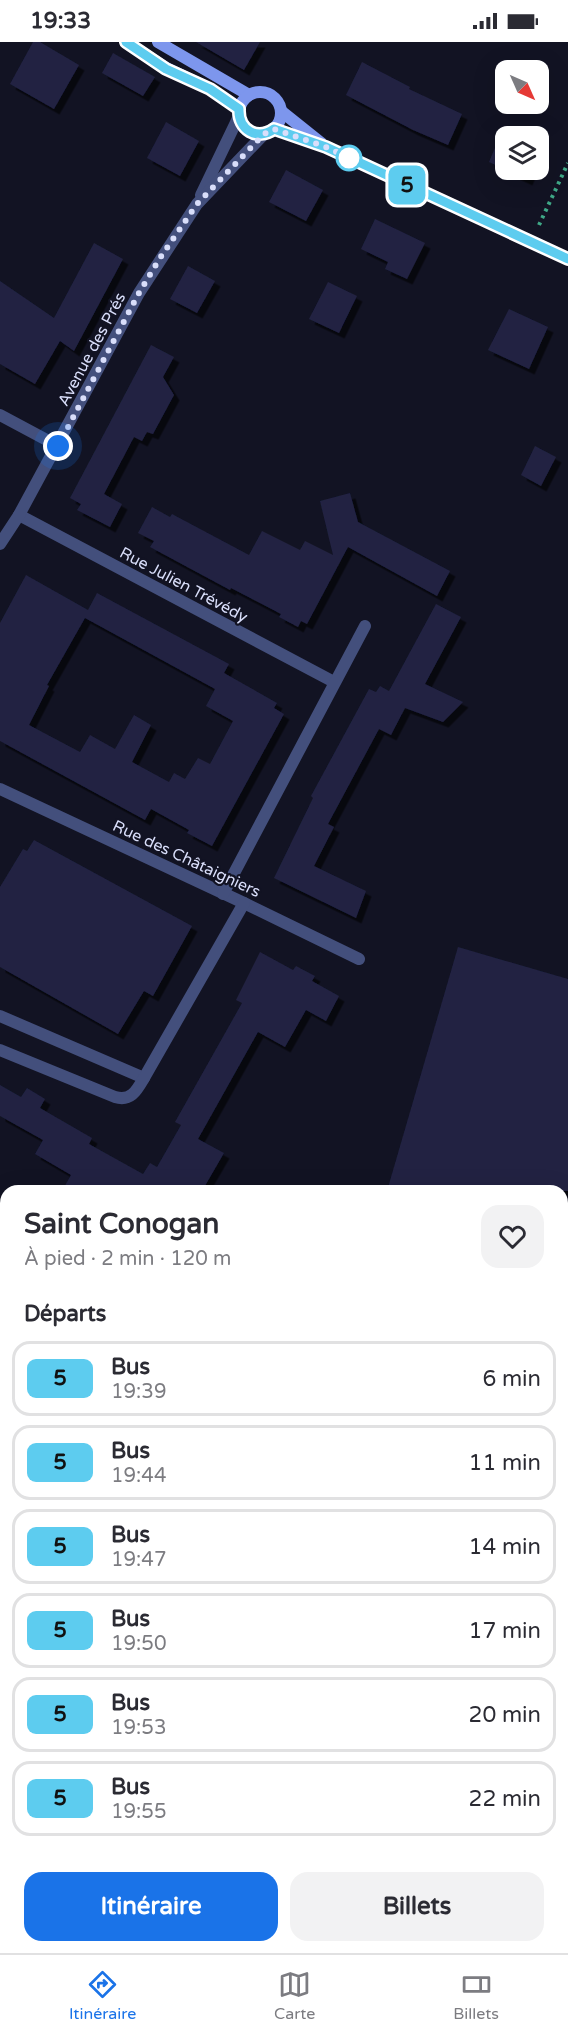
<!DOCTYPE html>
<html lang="fr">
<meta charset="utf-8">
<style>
:root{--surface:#fff;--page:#f2f2f3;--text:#2b2b33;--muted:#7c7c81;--line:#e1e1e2;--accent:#1a73e8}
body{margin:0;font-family:"Varela Round",sans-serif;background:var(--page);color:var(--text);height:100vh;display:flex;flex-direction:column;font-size:22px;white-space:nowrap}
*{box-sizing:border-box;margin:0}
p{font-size:20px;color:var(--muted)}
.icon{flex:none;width:33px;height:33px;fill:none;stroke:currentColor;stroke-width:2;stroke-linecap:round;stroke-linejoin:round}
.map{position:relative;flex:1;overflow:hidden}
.sheet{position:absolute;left:0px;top:1143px;width:568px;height:768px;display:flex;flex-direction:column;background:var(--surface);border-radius:18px 18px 0 0;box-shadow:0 6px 24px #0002}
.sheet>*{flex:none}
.badge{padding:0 12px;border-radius:9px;font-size:21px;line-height:39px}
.needle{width:39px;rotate:135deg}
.fabs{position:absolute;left:495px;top:18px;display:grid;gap:12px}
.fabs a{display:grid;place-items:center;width:54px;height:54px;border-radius:12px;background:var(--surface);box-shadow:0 6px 24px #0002;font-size:30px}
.you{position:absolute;width:30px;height:30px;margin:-15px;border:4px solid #fff;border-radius:50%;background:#1a73e8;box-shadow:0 0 0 9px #1a73e833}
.map>.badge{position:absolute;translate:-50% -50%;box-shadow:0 0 0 3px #fff}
h2{padding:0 24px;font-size:22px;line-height:54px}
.round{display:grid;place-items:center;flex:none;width:63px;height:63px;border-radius:18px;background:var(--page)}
.headline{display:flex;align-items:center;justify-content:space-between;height:102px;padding:0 24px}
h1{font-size:28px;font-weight:700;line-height:45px}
.cta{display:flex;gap:12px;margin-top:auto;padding:12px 24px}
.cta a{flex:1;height:69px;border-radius:18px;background:var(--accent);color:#fff;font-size:24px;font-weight:700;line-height:69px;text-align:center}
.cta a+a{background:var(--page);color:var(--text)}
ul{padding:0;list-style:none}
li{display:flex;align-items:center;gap:18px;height:75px;margin:0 12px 9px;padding:0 12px;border:3px solid var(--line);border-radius:18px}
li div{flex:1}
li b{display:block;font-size:22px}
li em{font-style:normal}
li .badge{min-width:66px;font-weight:700;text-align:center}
.status{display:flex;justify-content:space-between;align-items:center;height:42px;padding:0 30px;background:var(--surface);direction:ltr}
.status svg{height:16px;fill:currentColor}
.tab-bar{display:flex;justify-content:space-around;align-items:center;height:84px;border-top:2px solid var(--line);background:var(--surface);font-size:16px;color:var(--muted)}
.tab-bar a{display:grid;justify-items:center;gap:3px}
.tab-bar .on{color:var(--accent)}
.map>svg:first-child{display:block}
.green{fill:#162c26}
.water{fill:#132f40}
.building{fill:#202242;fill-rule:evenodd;filter:url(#shadow)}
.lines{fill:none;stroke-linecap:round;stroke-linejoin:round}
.path{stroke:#3fa887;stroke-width:4;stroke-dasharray:3 4.5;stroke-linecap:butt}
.minor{stroke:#434f7c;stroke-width:12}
.tertiary{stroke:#434f7c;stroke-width:12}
.secondary{stroke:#7d96ed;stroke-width:12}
.rail-casing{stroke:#1fe1c4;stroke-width:7}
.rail{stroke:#121323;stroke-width:4.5;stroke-dasharray:14;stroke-linecap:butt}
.line-casing{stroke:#fff;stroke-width:14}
.line{stroke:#5dccef;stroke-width:9}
.walk{stroke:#d9defa;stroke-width:6;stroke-dasharray:0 10.8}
.stop-dot{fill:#fff;stroke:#5dccef;stroke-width:3}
.labels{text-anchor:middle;stroke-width:4.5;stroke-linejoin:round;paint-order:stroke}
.street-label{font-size:16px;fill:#d9defa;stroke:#121323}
</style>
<div class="status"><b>19:33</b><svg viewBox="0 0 49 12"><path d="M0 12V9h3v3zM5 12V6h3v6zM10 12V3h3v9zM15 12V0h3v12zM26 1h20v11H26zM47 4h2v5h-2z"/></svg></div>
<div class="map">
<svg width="568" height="1911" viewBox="0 0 568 1911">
<defs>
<filter id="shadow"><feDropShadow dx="5.5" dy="5.5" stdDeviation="0" flood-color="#0009"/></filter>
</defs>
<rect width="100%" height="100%" fill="#121323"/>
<g class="green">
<polygon points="0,1210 6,1211 6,1398 0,1397"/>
<polygon points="562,1282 568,1283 568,1424 562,1424"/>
<polygon points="0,1435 6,1436 6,1541 0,1542"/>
<polygon points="562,1462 568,1462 568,1739 562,1734"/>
<polygon points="6,1590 6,1905 562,1905 563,1793 568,1797 568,1911 0,1911 0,1595"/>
</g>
<g class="water">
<polygon points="0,1278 6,1278 6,1330 0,1329"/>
<polygon points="563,1515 568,1520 568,1555 563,1551"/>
</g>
<g class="building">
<polygon points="33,0 40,0 79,23 54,67 10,42"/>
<polygon points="196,0 260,0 244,28"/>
<polygon points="113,11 155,35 143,54 102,31"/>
<polygon points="362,20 410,45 409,47 462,72 448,103 413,88 346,53"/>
<polygon points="166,80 199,99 180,134 147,116"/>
<polygon points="502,89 514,94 506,94 506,128 531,128 527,138 489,120"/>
<polygon points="286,128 323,148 306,179 269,160"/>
<polygon points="375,177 425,201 407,237 385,227 388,220 361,207"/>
<polygon points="94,201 123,217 74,309 60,299 35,342 0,322 0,239 54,276"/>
<polygon points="188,224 215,239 197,271 170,257"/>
<polygon points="328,240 357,254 339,291 309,277"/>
<polygon points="509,267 548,285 529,327 488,308"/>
<polygon points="151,303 174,315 163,335 174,353 153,392 147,390 142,399 134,395 104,452 122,462 110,485 77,468 81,462 70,456"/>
<polygon points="535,404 556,415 541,444 521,433"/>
<polygon points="350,451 358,480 450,529 437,554 348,505 307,582 301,579 298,585 279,575 281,572 231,546 230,548 150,505 154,499 138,491 152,465 170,475 172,472 249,513 262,489 300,508 305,499 333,513 320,459"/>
<path d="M26,533l62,35 9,-17 132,71 -5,9 53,30 -3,5 10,6 -72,132 -25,-13 2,-3 -38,-21 -6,11 -145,-79v-118zM85,576l130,71 -9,17 27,15 -23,43 -12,-6 -13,21 -11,-6 -5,9 -37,-20 19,-37 -17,-10 -19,34 -25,-14 -10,17 -51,-27 20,-39 -2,-1z"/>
<polygon points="436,562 461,575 425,642 463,660 443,680 405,666 391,693 379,687 328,782 334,785 314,824 366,849 356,876 274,836 313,756 311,754 369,647 376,650 380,644 389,649"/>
<polygon points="34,798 192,884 153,954 144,949 118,992 0,925 0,845 23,807 27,809"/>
<polygon points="458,905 568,937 568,1149 387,1149"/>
<polygon points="260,910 293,928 296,924 315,934 312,939 339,954 326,979 306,968 285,1005 258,990 198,1097 224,1111 202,1149 62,1149 71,1133 35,1112 43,1098 0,1074 0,1043 21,1055 27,1046 45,1057 40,1066 92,1096 89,1102 143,1132 150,1121 157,1125 181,1083 175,1080 242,961 236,958"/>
</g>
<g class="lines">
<g class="path">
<polyline points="539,183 568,121"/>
<polyline points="0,1253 6,1255"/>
<polyline points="562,1466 568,1489"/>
</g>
<g class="minor">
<polyline points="201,153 239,74"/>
<polyline points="0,373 58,404"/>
<polyline points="19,473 334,640"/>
<polyline points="0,502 19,473 139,251 197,162 264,92"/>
<polyline points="0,747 244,861 359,917"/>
<polyline points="223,852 365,584"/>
<polyline points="0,974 144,1036"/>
<path d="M0,1008l115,47c16,5 22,-7 29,-19l100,-175"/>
<polyline points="0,1226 6,1228"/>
</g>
<g class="tertiary">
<polyline points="0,1874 6,1878"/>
<polyline points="52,1905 62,1911"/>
</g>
<g class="secondary">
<polyline points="126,0 166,26 210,47 239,67"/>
<polyline points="158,0 249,53"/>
<circle cx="260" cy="71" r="21"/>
<polyline points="281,69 321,101"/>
<polyline points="274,87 326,105 568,217"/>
</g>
<g class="rail-casing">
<g id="rail">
<polyline points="0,1422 6,1422"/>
<polyline points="562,1449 568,1449"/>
</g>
</g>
<use href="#rail" class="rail"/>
</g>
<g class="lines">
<g class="line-casing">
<path id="line" d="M126,0l40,27 44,20 29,20c-1,21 18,32 35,20l52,18 242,112"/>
</g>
<use href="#line" class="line"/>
<polyline class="walk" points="58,404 139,251 160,216 197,162 264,92 274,87 326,105 349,116"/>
</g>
<circle class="stop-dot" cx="349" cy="116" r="12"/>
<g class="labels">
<g class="street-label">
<text transform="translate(91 307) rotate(-62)" y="6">Avenue des Prés</text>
<text transform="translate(184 542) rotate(28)" y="6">Rue Julien Trévédy</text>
<text transform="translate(187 816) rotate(25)" y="6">Rue des Châtaigniers</text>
</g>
</g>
</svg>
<div class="fabs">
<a><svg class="needle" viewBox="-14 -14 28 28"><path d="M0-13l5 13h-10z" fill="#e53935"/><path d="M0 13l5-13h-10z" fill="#7c7c81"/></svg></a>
<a><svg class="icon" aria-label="layers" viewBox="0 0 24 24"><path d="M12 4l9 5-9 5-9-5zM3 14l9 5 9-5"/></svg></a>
</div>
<div class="you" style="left:58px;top:404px"></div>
<b class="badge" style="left:407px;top:143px;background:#5dccef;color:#111">5</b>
<section class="sheet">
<div class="headline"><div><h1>Saint Conogan</h1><p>À pied · 2 min · 120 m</p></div><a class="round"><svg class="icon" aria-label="heart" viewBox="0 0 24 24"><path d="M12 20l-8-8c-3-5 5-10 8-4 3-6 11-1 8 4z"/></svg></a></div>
<h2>Départs</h2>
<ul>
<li><span class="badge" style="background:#5dccef;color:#111">5</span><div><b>Bus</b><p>19:39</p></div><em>6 min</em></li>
<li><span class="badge" style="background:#5dccef;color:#111">5</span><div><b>Bus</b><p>19:44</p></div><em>11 min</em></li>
<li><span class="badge" style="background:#5dccef;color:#111">5</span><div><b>Bus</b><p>19:47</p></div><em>14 min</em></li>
<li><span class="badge" style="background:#5dccef;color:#111">5</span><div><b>Bus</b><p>19:50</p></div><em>17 min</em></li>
<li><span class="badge" style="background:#5dccef;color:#111">5</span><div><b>Bus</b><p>19:53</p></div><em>20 min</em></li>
<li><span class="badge" style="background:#5dccef;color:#111">5</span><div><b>Bus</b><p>19:55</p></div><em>22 min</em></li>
</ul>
<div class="cta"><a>Itinéraire</a><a>Billets</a></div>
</section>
</div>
<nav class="tab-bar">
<a class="on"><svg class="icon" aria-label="directions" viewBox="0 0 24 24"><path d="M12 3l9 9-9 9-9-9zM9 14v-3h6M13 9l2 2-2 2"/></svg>Itinéraire</a>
<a><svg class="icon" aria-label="map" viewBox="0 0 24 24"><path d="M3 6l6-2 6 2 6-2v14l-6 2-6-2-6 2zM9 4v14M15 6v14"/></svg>Carte</a>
<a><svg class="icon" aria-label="tickets" viewBox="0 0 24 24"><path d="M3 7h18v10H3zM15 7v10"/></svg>Billets</a>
</nav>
